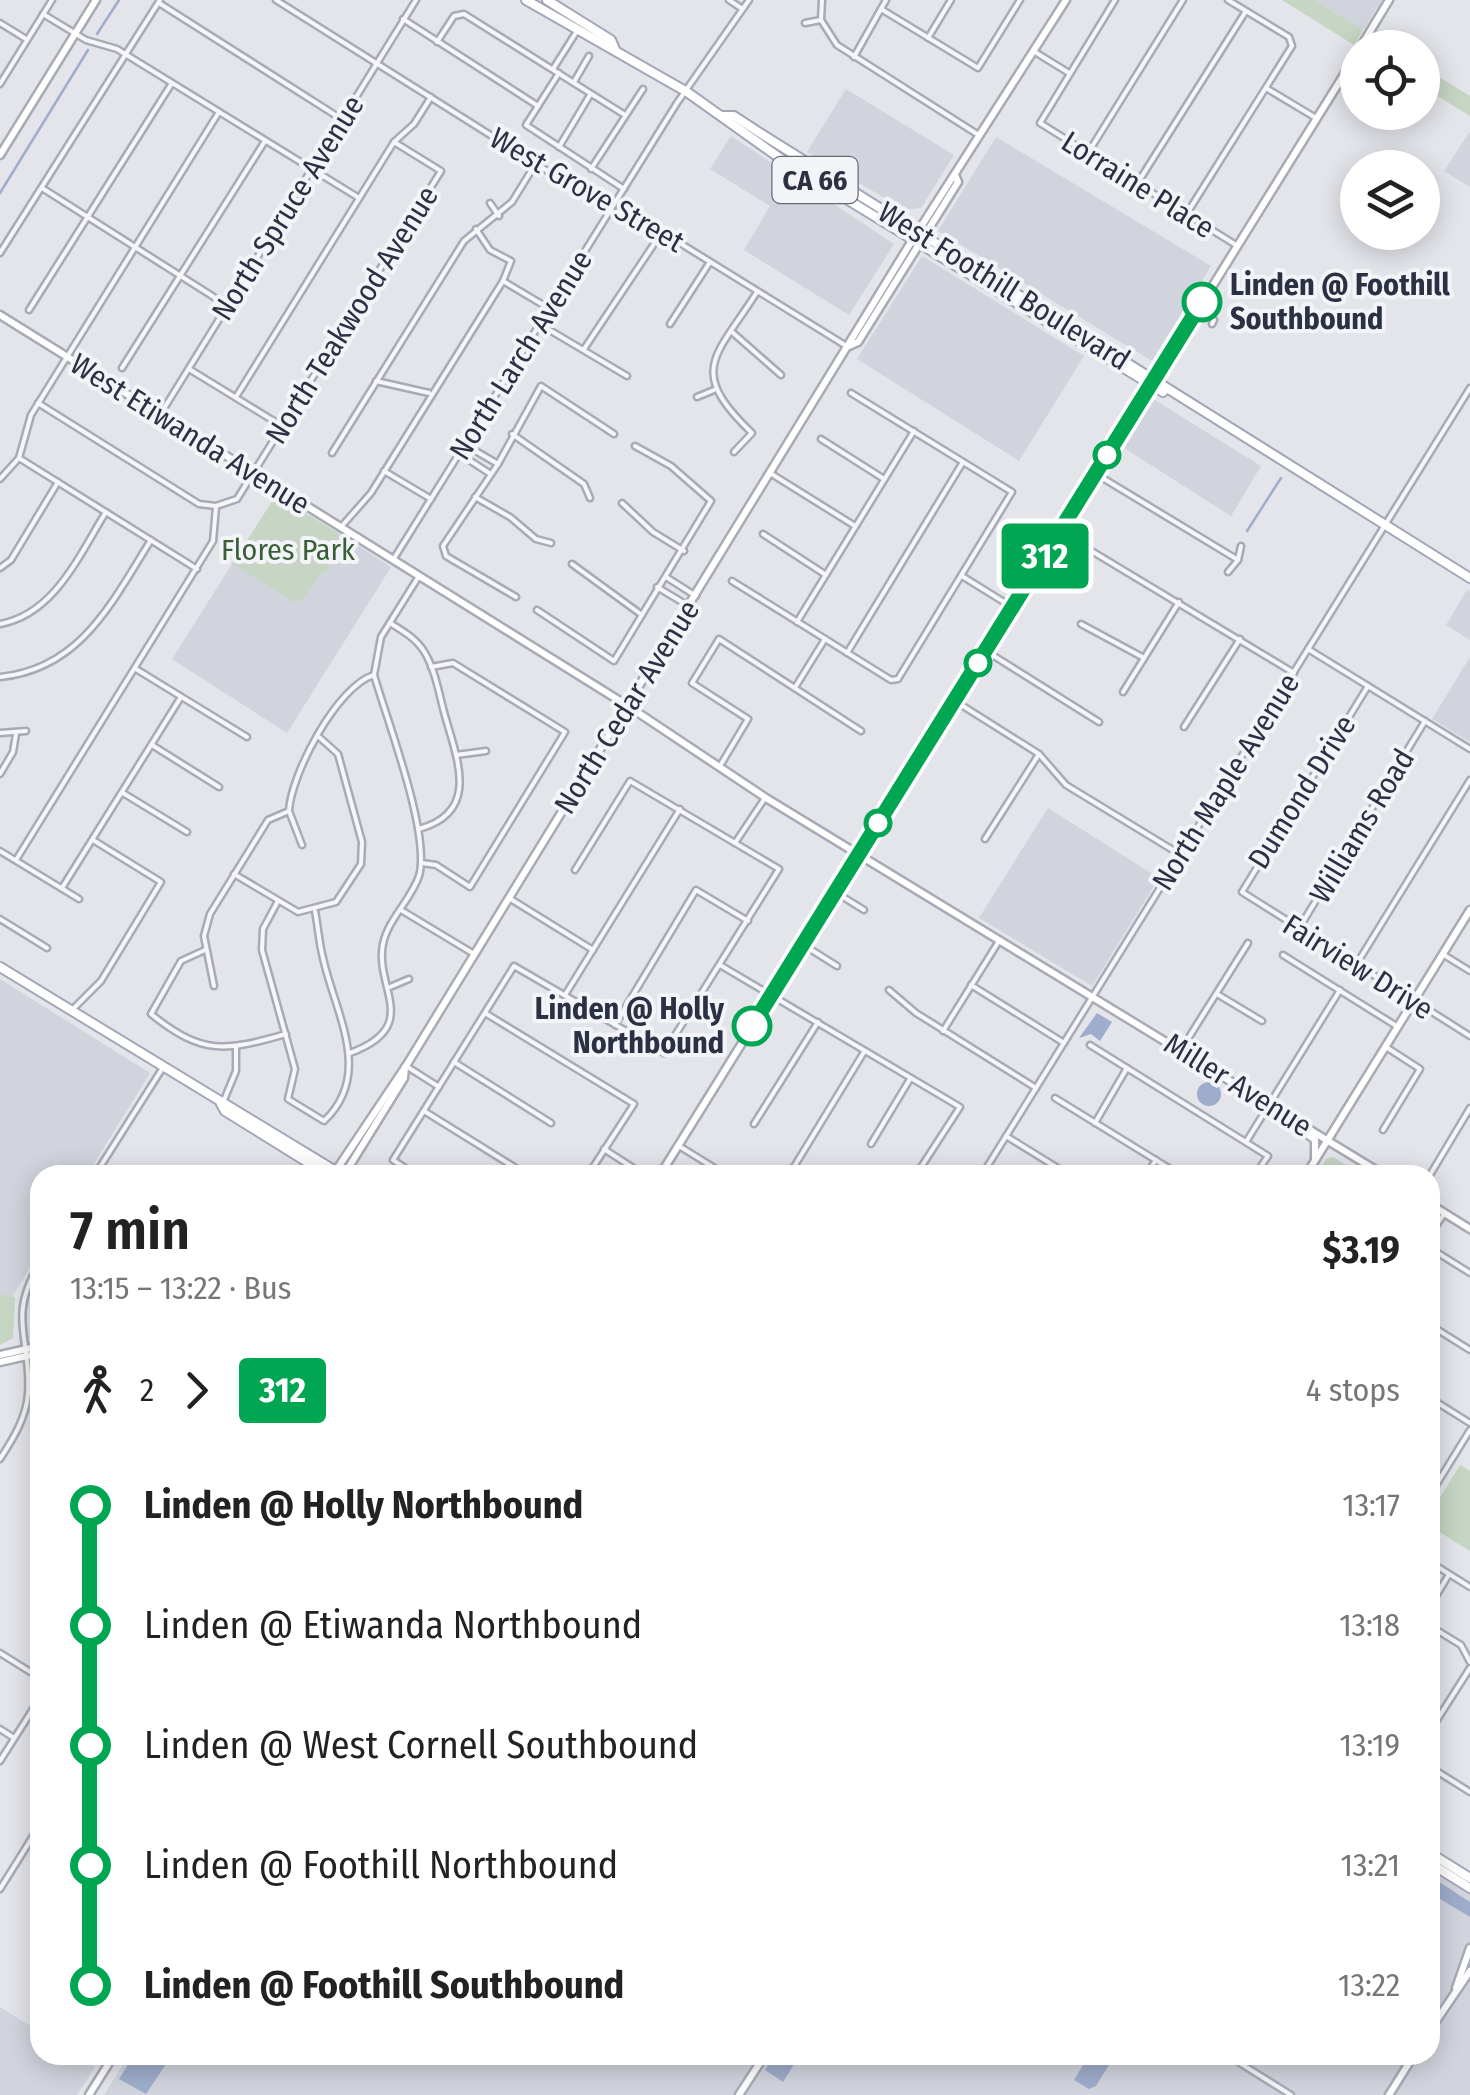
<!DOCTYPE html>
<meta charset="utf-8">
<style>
:root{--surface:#fff;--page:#f6f6f6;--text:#222;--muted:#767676}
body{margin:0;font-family:"Fira Sans Condensed",sans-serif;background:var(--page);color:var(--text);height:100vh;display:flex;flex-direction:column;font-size:38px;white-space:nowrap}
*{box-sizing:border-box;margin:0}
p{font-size:32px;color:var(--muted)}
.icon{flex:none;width:55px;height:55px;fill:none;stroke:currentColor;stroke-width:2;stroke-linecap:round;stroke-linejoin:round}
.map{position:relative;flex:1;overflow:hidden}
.drawer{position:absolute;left:30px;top:1165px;width:1410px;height:900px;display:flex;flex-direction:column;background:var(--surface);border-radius:30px;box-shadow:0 5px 25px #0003}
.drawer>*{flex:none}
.badge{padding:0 20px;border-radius:8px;font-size:35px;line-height:65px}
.buttons{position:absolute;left:1340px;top:30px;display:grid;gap:20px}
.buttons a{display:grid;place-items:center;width:100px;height:100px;border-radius:50%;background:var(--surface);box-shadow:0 5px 25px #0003;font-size:50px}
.map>.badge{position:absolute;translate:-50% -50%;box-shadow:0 0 0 5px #fff}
.legs{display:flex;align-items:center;gap:15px;height:110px;padding:0 40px;font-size:32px}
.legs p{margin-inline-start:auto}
.head{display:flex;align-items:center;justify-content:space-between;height:170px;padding:0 40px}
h1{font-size:55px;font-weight:600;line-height:75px}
ul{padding:0 40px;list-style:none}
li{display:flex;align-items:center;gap:35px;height:120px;font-size:38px}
li i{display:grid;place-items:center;width:15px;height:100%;margin:0 12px;background:currentColor}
li i::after{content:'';width:25px;height:25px;margin:-12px;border:8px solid;border-radius:50%;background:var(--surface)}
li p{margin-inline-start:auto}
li:first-child i{background:linear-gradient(#0000 50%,currentColor 0)}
li:last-child i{background:linear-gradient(currentColor 50%,#0000 0)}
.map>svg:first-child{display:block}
.built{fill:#d1d4dd}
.green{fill:#c6d5c4}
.water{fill:#9eadcb}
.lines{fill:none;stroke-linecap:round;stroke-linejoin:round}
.stream{stroke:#9eadcb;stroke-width:2.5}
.street-casing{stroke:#a8abb5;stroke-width:9}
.secondary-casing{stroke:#a8abb5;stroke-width:11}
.primary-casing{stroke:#a2a7b7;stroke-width:12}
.street{stroke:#f6f6f9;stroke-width:4}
.secondary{stroke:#fff;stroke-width:6}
.primary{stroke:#fff;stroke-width:8}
.line-1-casing{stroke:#fff;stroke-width:22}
.line-1{stroke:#00a651;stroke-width:15}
.stop-1-dot{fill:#fff;stroke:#00a651;stroke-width:5}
.labels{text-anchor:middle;stroke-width:8;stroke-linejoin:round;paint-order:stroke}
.shield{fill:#f3f4f8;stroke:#676b79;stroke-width:2.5}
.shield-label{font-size:28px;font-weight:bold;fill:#2b3043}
.street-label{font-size:30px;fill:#2b3043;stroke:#f3f4f8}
.stop-label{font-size:30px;font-weight:bold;fill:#2b3043;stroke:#f3f4f8;text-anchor:start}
.park-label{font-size:30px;fill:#3a5f38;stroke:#f3f4f8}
</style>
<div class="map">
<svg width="1470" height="2095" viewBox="0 0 1470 2095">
<rect width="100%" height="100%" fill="#e3e5eb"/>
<g class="built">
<polygon points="1315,0 1382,0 1363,30"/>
<polygon points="846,89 954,155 921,208 905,210 807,152"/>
<polygon points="1470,131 1470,187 1444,171"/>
<polygon points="731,136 894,244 849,315 744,250 770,206 710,169"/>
<polygon points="996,137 1211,266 1152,361 938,231"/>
<polygon points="922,256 1084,356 1019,461 857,359"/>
<polygon points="1150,397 1261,466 1231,516 1121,446"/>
<polygon points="340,534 391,567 287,733 172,659 232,564 295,602 321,573"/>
<polygon points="1467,590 1470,593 1470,640 1446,625"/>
<polygon points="1470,657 1470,742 1432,719"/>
<polygon points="1048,808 1159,878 1092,986 979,918"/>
<polygon points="0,979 150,1073 87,1175 40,1175 40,1251 12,1297 0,1294"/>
<polygon points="1430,1868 1470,1893 1470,2095 104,2095 129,2055 1430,2055"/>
<polygon points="0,2007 40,2032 40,2055 76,2055 95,2067 77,2095 0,2095"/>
</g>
<g class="green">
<polygon points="1282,0 1315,0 1363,30 1354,45"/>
<polygon points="1423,67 1470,96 1470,116 1423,87"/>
<polygon points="276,495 340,534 326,572 321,573 303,600 294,602 232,564"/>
<polygon points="1333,1157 1362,1175 1316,1175 1327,1158"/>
<polygon points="0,1294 15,1297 13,1338 0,1345"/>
<polygon points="1460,1465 1470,1471 1470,1551 1430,1526 1430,1514"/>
</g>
<g class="water">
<polygon points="1097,1013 1112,1022 1100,1041 1091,1034 1079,1038"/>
<circle cx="1209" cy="1094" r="12"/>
<polygon points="1430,1876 1470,1902 1470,1917 1430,1893"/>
<polygon points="134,2055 172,2055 146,2094 119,2079"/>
<polygon points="774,2055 800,2055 783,2082 765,2070"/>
<polygon points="1089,2055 1115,2055 1096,2086 1089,2089 1074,2080"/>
</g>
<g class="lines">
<g class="stream">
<polyline points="97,34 119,0"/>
<polyline points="0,193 88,50"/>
<polyline points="1247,531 1281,478"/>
</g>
<g class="street-casing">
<g id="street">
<polyline points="276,0 611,211 662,232 848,347"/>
<polyline points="729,0 741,8"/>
<polyline points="822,0 821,20 837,45 977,134"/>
<polyline points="1115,0 1040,123 1236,245"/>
<polyline points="159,3 343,120"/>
<polyline points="881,9 978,68 1020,0"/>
<polyline points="43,14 86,40 117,49 359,198"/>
<polyline points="403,19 538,106"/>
<polyline points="0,23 26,39"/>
<polyline points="805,23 821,20"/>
<polyline points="928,38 951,0"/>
<polyline points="437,42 454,16 464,14 625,115"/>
<polyline points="1035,52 1069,73"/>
<polyline points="854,57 886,0"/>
<polyline points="553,69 577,31"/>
<polyline points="559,73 526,125 624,189"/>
<polyline points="574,82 589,56"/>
<polyline points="0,84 52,0"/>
<polyline points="1266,88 1316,118"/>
<polyline points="559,147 590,95"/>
<polyline points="1088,153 1183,0"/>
<polyline points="591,169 643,89"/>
<polyline points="1137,184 1246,11"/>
<polyline points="42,188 228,306"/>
<polyline points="490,203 499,216"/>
<polyline points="1186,215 1292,46 1289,37 1228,0"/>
<polyline points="0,253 160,0"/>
<polyline points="503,281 550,309"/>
<polyline points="29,310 172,83"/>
<polyline points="670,324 710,262"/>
<polyline points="1212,324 1214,320"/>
<polyline points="541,325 627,376"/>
<polyline points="732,332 781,375"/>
<polyline points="584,349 662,232"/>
<polyline points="122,368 265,141"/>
<polyline points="189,369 282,426"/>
<polyline points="376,381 429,393"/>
<polyline points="236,397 394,142 414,124 431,97"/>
<polyline points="697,397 714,390"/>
<polyline points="38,403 199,504 216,506 237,499 441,171 394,142"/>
<polyline points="160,415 416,0"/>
<polyline points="512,434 584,484 590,498"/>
<polyline points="821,439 884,479"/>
<polyline points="467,446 498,464"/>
<path d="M734,452l18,-19c-66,-63 -36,-76 5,-141"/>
<polyline points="332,453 464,241 512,202 536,163"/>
<polyline points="460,454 489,473"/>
<polyline points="19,458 197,569"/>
<polyline points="384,471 431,499"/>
<polyline points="770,473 855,526"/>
<polyline points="1096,474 1238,560"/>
<polyline points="0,479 19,458 31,415 219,112"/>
<polyline points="475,497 510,517 536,539 551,543"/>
<polyline points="622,503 653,532 684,551"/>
<polyline points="341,527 371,493 503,281 511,261 490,250 476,229"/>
<polyline points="1060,532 1294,673"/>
<polyline points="763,534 826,575"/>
<polyline points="393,560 677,103 749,0"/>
<polyline points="572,564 642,615"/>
<polyline points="0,568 11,560 58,482"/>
<polyline points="1228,572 1238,560 1241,546"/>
<polyline points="962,576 1012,607"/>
<polyline points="666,577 696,596"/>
<polyline points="732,581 891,680 898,679 1012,492 851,393"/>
<polyline points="657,587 687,605"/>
<polyline points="516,597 446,556 443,546 498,464 541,386 614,434"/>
<polyline points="537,610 614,661 711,501 671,466 635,446"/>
<polyline points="797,622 914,431"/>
<path d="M390,623c13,8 27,16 35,30 10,17 14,40 19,59 12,45 38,100 -25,117"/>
<path d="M0,624c55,-10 79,-69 106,-112"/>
<polyline points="1081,624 1144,658"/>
<polyline points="1308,649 1470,749"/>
<polyline points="986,651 1099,722"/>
<polyline points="847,653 963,462"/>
<polyline points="136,669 247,737"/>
<path d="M0,677c81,-8 112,-75 151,-137"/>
<polyline points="796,686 825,639"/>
<polyline points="1368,686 1242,892 1470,1036"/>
<polyline points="1123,692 1179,602"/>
<polyline points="955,701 1039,754 1066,785 1181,855"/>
<polyline points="1184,727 1240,639"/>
<polyline points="0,733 26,731"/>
<polyline points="152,745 219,787"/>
<polyline points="456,755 486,751"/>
<polyline points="720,766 748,719 692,683 719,639 861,731"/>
<polyline points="0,774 13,752 16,734"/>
<polyline points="123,793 187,832"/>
<path d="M289,811c2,-37 48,-125 85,-136l7,-38 38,-61"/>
<polyline points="985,839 1039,754"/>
<polyline points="735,843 765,798"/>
<polyline points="0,851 79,899"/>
<polyline points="16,860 213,541 216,507"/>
<polyline points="422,863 436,865 470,887 565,732 453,663 431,667"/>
<polyline points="234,874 298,912 336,902 361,864 362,842 338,754 319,737"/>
<polyline points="62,888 181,697"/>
<polyline points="835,892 864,910"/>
<polyline points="509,898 593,950"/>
<path d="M278,901l-15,28 -1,21 33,119 -7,30 36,22c50,-47 11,-108 -1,-163 -4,-15 -5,-32 -8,-47"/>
<polyline points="401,910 474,954"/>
<polyline points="0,919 47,948"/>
<polyline points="1298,930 1425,721"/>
<polyline points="802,944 837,966"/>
<path d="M205,950l-24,11 -30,53c52,42 75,37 135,20"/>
<polyline points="1283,955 1398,1027"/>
<polyline points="1444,955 1470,971"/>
<polyline points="720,965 960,1107 916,1175"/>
<polyline points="1356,965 1470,780"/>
<polyline points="971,985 1064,1043"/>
<polyline points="214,986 204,936 210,914 268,820 289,811 302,845"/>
<polyline points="390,987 409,979"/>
<polyline points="889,990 916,1013 1036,1088"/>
<polyline points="1217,994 1262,1021"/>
<polyline points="565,995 680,809"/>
<polyline points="71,1011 101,981 161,882 93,840"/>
<polyline points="485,1013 634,1104 588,1175"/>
<polyline points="615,1025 696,890 748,921"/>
<polyline points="943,1031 999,941"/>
<polyline points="1090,1045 1268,1156 1255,1175"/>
<polyline points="1181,1050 1248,943"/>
<path d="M350,1053c73,-27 24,-65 33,-109 5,-25 28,-44 36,-68 12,-41 -32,-156 -45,-201"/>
<polyline points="454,1062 551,1123"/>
<polyline points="406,1066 439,1087"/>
<polyline points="1055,1098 1180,1175"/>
<polyline points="224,1100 236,1071 236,1048"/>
<polyline points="424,1111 519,1170"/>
<polyline points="1095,1123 1127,1068"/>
<polyline points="754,1124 818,1022"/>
<polyline points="1383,1130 1420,1069 1386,1047"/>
<polyline points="1006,1136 1069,1175"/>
<polyline points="1246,1142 1340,990"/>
<polyline points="871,1144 910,1079"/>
<polyline points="679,1146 726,1175"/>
<polyline points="604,1149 644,1175"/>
<polyline points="793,1168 805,1175"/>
<polyline points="95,1175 162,1069"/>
<polyline points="416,1175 393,1160 514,966 664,1053 779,869 630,781 575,870"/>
<polyline points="789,1175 864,1052"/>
<polyline points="982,1175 1470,388"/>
<polyline points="1146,1175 1156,1160"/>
<polyline points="1430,1175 1470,1108"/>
<polyline points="1430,1235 1444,1214"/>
<polyline points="1430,1248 1470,1273"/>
<polyline points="1430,1325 1470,1350"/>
<polyline points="1430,1398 1470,1423"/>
<path d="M0,1459c13,-20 26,-41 28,-65 4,-55 -22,-76 12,-131"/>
<polyline points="1430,1495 1470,1430"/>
<polyline points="1430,1562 1470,1587"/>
<polyline points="1430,1606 1448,1576"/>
<polyline points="1430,1626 1461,1645 1470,1662"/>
<polyline points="0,1653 40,1678"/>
<polyline points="0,1729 14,1738"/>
<polyline points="1430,1731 1470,1668"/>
<polyline points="0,1761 40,1698"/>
<polyline points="1430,1767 1470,1792"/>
<polyline points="0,1889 40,1825"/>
<polyline points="1227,2055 1291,2095"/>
</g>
</g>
<g class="secondary-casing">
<g id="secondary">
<polyline points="1360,48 1389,0"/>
<polyline points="0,155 96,0"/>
<polyline points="0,315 628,706 766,798 1384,1175"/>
<polyline points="849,346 858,342 958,182 956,177"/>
<polyline points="1289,1120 1315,1140 1315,1159"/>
<polyline points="333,1175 406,1066 908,247 1066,0"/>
<polyline points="344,1175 404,1078 405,1067"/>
<polyline points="660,1175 1358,52"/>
<polyline points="1306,1175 1470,910"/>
<polyline points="1430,1204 1470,1229"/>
<polyline points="0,1355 40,1346"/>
<polyline points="0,1362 40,1353"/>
<polyline points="1456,1988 1470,1948"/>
<polyline points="1430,2030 1470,1971"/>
<polyline points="89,2095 114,2055"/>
<polyline points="739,2095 765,2055"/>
<polyline points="1389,2095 1414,2055"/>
</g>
</g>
<g class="primary-casing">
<g id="primary">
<polyline points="526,0 687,92 784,161 1163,392"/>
<polyline points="547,0 611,40 615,49"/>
<polyline points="723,116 734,116 760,133 1470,578"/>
<polyline points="799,170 808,169 839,184"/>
<polyline points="0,967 342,1175"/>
<polyline points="221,1104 225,1111 328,1175"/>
<polyline points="1430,1853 1470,1878"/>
<polyline points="1430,1863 1470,1888"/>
</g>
</g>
<use href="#street" class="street"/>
<use href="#secondary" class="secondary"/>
<use href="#primary" class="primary"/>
</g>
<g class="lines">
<g class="line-1-casing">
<polyline id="line-1" points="752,1026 1202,302"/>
</g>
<use href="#line-1" class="line-1"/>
</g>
<g class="stop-1-dot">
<circle cx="1202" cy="302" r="18"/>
<circle cx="1107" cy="455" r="12"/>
<circle cx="978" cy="663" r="12"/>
<circle cx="878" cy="823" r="12"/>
<circle cx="752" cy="1026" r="18"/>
</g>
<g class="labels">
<rect class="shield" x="772.5" y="157" width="85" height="46" rx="8"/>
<g class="shield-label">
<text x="815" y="190">CA 66</text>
</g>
<g class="street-label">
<text transform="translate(1138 185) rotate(32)" y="10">Lorraine Place</text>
<text transform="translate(587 190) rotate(30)" y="10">West Grove Street</text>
<text transform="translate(288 208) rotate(-58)" y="10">North Spruce Avenue</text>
<text transform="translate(1004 286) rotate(32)" y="10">West Foothill Boulevard</text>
<text transform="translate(352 315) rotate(-58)" y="10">North Teakwood Avenue</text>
<text transform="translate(521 355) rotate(-58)" y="10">North Larch Avenue</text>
<text transform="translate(190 434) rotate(32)" y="10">West Etiwanda Avenue</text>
<text transform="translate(627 707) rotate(-58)" y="10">North Cedar Avenue</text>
<text transform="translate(1226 782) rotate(-58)" y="10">North Maple Avenue</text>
<text transform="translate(1302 792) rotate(-58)" y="10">Dumond Drive</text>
<text transform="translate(1362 826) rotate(-59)" y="10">Williams Road</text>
<text transform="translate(1358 967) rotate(32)" y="10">Fairview Drive</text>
<text transform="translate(1238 1085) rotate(32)" y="10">Miller Avenue</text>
</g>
<g class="stop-label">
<text x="1230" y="295">Linden @ Foothill<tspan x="1230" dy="34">Southbound</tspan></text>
<text x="724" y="1019" text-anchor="end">Linden @ Holly<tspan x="724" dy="34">Northbound</tspan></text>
</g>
<g class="park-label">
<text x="288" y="560">Flores Park</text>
</g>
</g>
</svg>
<div class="buttons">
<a><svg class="icon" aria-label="locate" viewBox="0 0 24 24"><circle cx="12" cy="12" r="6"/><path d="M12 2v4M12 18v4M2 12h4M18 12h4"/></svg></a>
<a><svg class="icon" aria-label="layers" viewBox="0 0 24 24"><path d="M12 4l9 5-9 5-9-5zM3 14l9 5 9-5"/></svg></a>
</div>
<b class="badge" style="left:1045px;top:556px;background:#00a651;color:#fff">312</b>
<section class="drawer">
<div class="head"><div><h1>7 min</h1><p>13:15 – 13:22 · Bus</p></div><b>$3.19</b></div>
<div class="legs"><svg class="icon" aria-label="walk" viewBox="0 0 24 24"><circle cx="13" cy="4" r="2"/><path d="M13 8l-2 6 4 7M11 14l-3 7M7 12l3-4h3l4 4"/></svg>2<svg class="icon" aria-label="forward" viewBox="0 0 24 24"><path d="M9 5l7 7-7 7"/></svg><b class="badge" style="background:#00a651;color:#fff">312</b><p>4 stops</p></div>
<ul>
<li><i style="color:#00a651"></i><b>Linden @ Holly Northbound</b><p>13:17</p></li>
<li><i style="color:#00a651"></i><span>Linden @ Etiwanda Northbound</span><p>13:18</p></li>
<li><i style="color:#00a651"></i><span>Linden @ West Cornell Southbound</span><p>13:19</p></li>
<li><i style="color:#00a651"></i><span>Linden @ Foothill Northbound</span><p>13:21</p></li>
<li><i style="color:#00a651"></i><b>Linden @ Foothill Southbound</b><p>13:22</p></li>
</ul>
</section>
</div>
